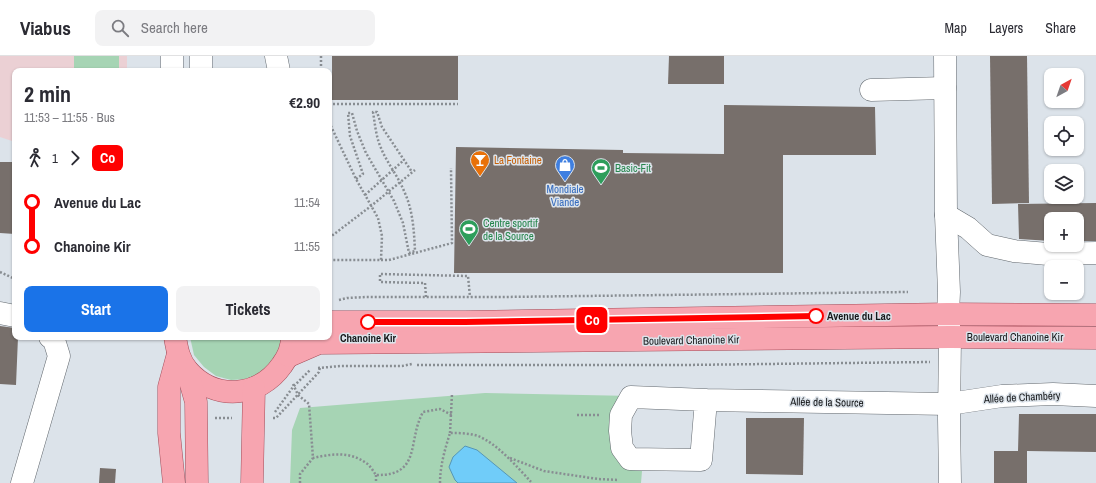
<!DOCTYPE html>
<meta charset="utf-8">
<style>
:root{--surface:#fff;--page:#f2f2f3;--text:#2b2b33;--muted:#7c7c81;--line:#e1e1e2;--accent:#1a73e8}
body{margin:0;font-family:"Archivo Narrow",sans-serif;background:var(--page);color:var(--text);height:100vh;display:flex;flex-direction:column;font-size:15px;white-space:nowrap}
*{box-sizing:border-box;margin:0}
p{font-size:13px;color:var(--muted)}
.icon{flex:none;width:22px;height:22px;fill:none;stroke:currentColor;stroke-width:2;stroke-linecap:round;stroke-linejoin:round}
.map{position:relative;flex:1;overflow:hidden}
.details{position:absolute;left:12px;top:12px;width:320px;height:272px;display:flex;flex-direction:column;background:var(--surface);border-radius:8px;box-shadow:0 1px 3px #0004}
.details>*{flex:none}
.badge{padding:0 8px;border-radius:6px;font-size:14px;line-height:26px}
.needle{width:26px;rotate:40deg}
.controls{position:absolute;left:1044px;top:12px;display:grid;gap:8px}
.controls a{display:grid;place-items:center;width:40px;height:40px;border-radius:8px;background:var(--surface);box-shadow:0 1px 3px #0004;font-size:20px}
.map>.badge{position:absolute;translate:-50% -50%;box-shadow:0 0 0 2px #fff}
.legs{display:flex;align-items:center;gap:6px;height:44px;padding:0 12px;font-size:13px}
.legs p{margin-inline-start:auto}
.head{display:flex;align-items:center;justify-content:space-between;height:68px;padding:0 12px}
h1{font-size:22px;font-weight:800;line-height:30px}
.action{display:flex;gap:8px;margin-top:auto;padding:8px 12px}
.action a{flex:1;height:46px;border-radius:8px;background:var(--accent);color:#fff;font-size:16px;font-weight:800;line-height:46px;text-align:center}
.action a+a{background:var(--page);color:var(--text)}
ul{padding:0 12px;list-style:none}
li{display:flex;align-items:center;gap:14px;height:44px;font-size:15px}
li i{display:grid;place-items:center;width:6px;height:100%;margin:0 5px;background:currentColor}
li i::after{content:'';width:10px;height:10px;margin:-5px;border:3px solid;border-radius:50%;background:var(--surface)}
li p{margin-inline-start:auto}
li:first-child i{background:linear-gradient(#0000 50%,currentColor 0)}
li:last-child i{background:linear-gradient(currentColor 50%,#0000 0)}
header{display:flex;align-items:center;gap:24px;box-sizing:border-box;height:56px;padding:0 20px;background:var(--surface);border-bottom:1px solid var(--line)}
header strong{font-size:19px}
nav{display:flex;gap:22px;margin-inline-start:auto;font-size:14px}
.search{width:280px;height:36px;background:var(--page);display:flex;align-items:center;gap:10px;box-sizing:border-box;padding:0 14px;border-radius:8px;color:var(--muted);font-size:15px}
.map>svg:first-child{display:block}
.education{fill:#ebd0d4}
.green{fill:#a6d4b4}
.water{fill:#70ccf9;stroke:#5596b6}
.building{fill:#776f6b}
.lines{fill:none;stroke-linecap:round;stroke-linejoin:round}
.minor-casing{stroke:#63696f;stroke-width:23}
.major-casing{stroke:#a44d5a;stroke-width:23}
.path{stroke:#888d92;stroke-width:2.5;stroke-dasharray:2 2;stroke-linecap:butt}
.minor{stroke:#fff;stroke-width:22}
.major{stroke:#f7a5b0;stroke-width:22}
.line-1-casing{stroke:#fff;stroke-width:9}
.line-1{stroke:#f00;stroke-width:6}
.stop-1-dot{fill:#fff;stroke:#f00;stroke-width:2}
.labels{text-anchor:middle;stroke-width:3;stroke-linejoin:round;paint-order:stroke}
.food-label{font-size:11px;fill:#c56008;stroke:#dce3ea;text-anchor:start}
.leisure-label{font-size:11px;fill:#27864d;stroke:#dce3ea;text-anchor:start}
.shop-label{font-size:11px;fill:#366cbe;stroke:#dce3ea}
.stop-label{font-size:11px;font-weight:bold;fill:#16181a;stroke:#dce3ea;text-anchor:start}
.street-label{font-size:11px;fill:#16181a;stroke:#dce3ea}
</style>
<header>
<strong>Viabus</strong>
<div class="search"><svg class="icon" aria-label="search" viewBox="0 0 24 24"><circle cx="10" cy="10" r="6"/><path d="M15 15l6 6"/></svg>Search here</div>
<nav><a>Map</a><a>Layers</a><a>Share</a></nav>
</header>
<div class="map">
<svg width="1096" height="427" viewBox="0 0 1096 427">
<rect width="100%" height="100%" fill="#dce3ea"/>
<polygon class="education" points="0,0 127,0 127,15 15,15 15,86 0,81"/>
<g class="green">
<rect x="74" y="0" width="45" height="15"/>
<polygon points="190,281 283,281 280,294 261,318 247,323 231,324 216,320 204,311 194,299"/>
<polygon points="485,337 633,340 626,345 631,414 642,415 641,427 290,427 292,374 300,352"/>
</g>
<polygon class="water" points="465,390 477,394 517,427 458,427 455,424 449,411 453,401"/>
<g class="building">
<rect x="332" y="0" width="126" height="44"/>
<polygon points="669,0 724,0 724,28 668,28"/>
<polygon points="990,0 1027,0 1029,147 992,148"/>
<polygon points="724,49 875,51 876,99 783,99 783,217 454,217 456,91 623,94 623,97 724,98"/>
<polygon points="0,106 15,106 15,178 0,177"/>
<polygon points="1096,147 1096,185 1077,185 1077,163 1051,163 1051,185 1019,183 1018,148"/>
<polygon points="0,270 15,272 15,281 18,281 16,329 0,328"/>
<polygon points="1019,358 1096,358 1096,396 1027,395 1027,427 994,427 994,395 1018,395"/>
<polygon points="746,362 804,362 803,419 746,418"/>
<polygon points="100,412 116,413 115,427 99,427"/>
</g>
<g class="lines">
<g class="minor-casing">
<g id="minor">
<polyline points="172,0 172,15"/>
<polyline points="201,0 201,15"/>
<polyline points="276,0 279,15"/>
<polyline points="945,0 946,159 949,236 948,258 950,281 949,362 950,427"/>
<polyline points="871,34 945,32"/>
<polyline points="946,159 968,172 987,189 1014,195 1048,198 1096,197"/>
<polyline points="0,257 15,260"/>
<polyline points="706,344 701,404 630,403 622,392 620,375 621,359 631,341 706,344 949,348 1002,340 1053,338 1096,340"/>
<polyline points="22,427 59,300 54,284 50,281"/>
</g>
</g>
<g class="major-casing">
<g id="major">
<polyline points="329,266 465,266 948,258 1096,259"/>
<path d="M175,281c2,12 4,24 13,34 27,30 71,27 94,-6 6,-8 10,-17 10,-28"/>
<polyline points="289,300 319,287 950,281 1096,282"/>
<polyline points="187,314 196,346 197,427"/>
<polyline points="174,427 169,377 169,331 178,298"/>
<polyline points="252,427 254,332"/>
</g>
</g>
<g class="path">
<polyline points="321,0 321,15"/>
<polyline points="329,48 458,48"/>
<polyline points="329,66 356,123 378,162 382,180 381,204 329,204"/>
<path d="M356,123l7,-5 -13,-38 -2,-23h4l5,18 9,22 28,48 9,22 6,30 6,-2c-1,-20 -2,-41 -11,-60 -6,-15 -17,-28 -23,-43 -5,-11 -6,-24 -8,-36h4l5,15 30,45"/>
<polyline points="365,139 404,104"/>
<polyline points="329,182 371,150 415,114"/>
<polyline points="381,204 389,204 452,187 451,112"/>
<polyline points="0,216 15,223"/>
<polyline points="426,241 425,227 380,226 380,218 468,220 470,241"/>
<polyline points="339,244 347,242 366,241 502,241 908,236"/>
<polyline points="417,309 684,309 930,306"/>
<polyline points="318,312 341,310 402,310 412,308"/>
<path d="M293,328l5,11 11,9 4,54c17,-4 37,-7 53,5 4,2 7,8 10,12 46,1 31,-34 47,-63l17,-3 12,6"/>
<polyline points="275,356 293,331 310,314"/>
<polyline points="577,359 600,359"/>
<polyline points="215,362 232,362"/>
<polyline points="273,362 276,362 319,316 320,311"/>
<polyline points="450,377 452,338"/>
<polyline points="510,402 544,415 598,423 619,424"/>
<polyline points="376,419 376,427"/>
<polyline points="300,427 300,418 313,402"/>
<path d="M440,427c0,-17 5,-34 10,-50 9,0 19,0 28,3 20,8 40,32 54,47"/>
</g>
<use href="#minor" class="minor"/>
<use href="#major" class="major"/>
</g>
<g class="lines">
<g class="line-1-casing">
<polyline id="line-1" points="368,266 465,266 816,260"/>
</g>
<use href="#line-1" class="line-1"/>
</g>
<defs>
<g id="bar-pin" transform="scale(1)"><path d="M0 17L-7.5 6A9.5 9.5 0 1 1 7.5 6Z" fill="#e8710a" stroke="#dce3ea"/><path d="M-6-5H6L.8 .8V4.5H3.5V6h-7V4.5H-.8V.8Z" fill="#fff"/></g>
<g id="shop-pin" transform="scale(1)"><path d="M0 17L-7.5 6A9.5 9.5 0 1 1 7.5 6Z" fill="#3f7fe0" stroke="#dce3ea"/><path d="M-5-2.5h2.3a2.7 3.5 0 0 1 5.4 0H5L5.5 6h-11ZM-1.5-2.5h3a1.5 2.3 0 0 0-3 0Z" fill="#fff"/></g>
<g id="stadium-pin" transform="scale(1)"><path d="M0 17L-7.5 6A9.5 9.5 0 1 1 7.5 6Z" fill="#2e9e5b" stroke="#dce3ea"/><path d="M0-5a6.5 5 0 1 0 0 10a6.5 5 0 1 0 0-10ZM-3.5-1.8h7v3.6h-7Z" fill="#fff"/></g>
</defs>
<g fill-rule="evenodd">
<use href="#bar-pin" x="480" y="104"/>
<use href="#shop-pin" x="565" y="109"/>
<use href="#stadium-pin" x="601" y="112"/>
<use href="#stadium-pin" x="469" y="173"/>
</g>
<g class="stop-1-dot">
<circle cx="816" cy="260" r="7"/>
<circle cx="368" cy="266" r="7"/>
</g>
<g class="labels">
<g class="food-label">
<text x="494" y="108">La Fontaine</text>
</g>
<g class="leisure-label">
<text x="615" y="116">Basic-Fit</text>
<text x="483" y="171">Centre sportif<tspan x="483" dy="13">de la Source</tspan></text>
</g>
<g class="shop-label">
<text x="565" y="137">Mondiale<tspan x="565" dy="13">Viande</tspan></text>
</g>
<g class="stop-label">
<text x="827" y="264">Avenue du Lac</text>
<text x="368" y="286" text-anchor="middle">Chanoine Kir</text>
</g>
<g class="street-label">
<text x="1015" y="285">Boulevard Chanoine Kir</text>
<text transform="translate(691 284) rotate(-1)" y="4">Boulevard Chanoine Kir</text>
<text transform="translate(1022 341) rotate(-3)" y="4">Allée de Chambéry</text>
<text transform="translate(827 346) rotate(1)" y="4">Allée de la Source</text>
</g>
</g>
</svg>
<div class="controls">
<a><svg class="needle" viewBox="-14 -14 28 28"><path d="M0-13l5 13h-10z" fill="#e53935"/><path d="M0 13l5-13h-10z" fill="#7c7c81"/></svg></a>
<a><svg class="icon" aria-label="locate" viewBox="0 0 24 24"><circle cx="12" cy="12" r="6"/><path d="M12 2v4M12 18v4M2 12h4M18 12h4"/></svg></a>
<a><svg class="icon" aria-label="layers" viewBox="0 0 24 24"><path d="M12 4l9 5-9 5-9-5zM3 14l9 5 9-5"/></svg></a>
<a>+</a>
<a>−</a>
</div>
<b class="badge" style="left:592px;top:264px;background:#f00;color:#fff">Co</b>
<section class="details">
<div class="head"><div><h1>2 min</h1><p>11:53 – 11:55 · Bus</p></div><b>€2.90</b></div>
<div class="legs"><svg class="icon" aria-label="walk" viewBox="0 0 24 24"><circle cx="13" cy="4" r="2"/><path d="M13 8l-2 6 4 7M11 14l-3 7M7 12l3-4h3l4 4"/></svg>1<svg class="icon" aria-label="forward" viewBox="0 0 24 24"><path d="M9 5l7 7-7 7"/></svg><b class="badge" style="background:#f00;color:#fff">Co</b></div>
<ul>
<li><i style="color:#f00"></i><b>Avenue du Lac</b><p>11:54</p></li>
<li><i style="color:#f00"></i><b>Chanoine Kir</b><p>11:55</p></li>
</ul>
<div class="action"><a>Start</a><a>Tickets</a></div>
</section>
</div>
